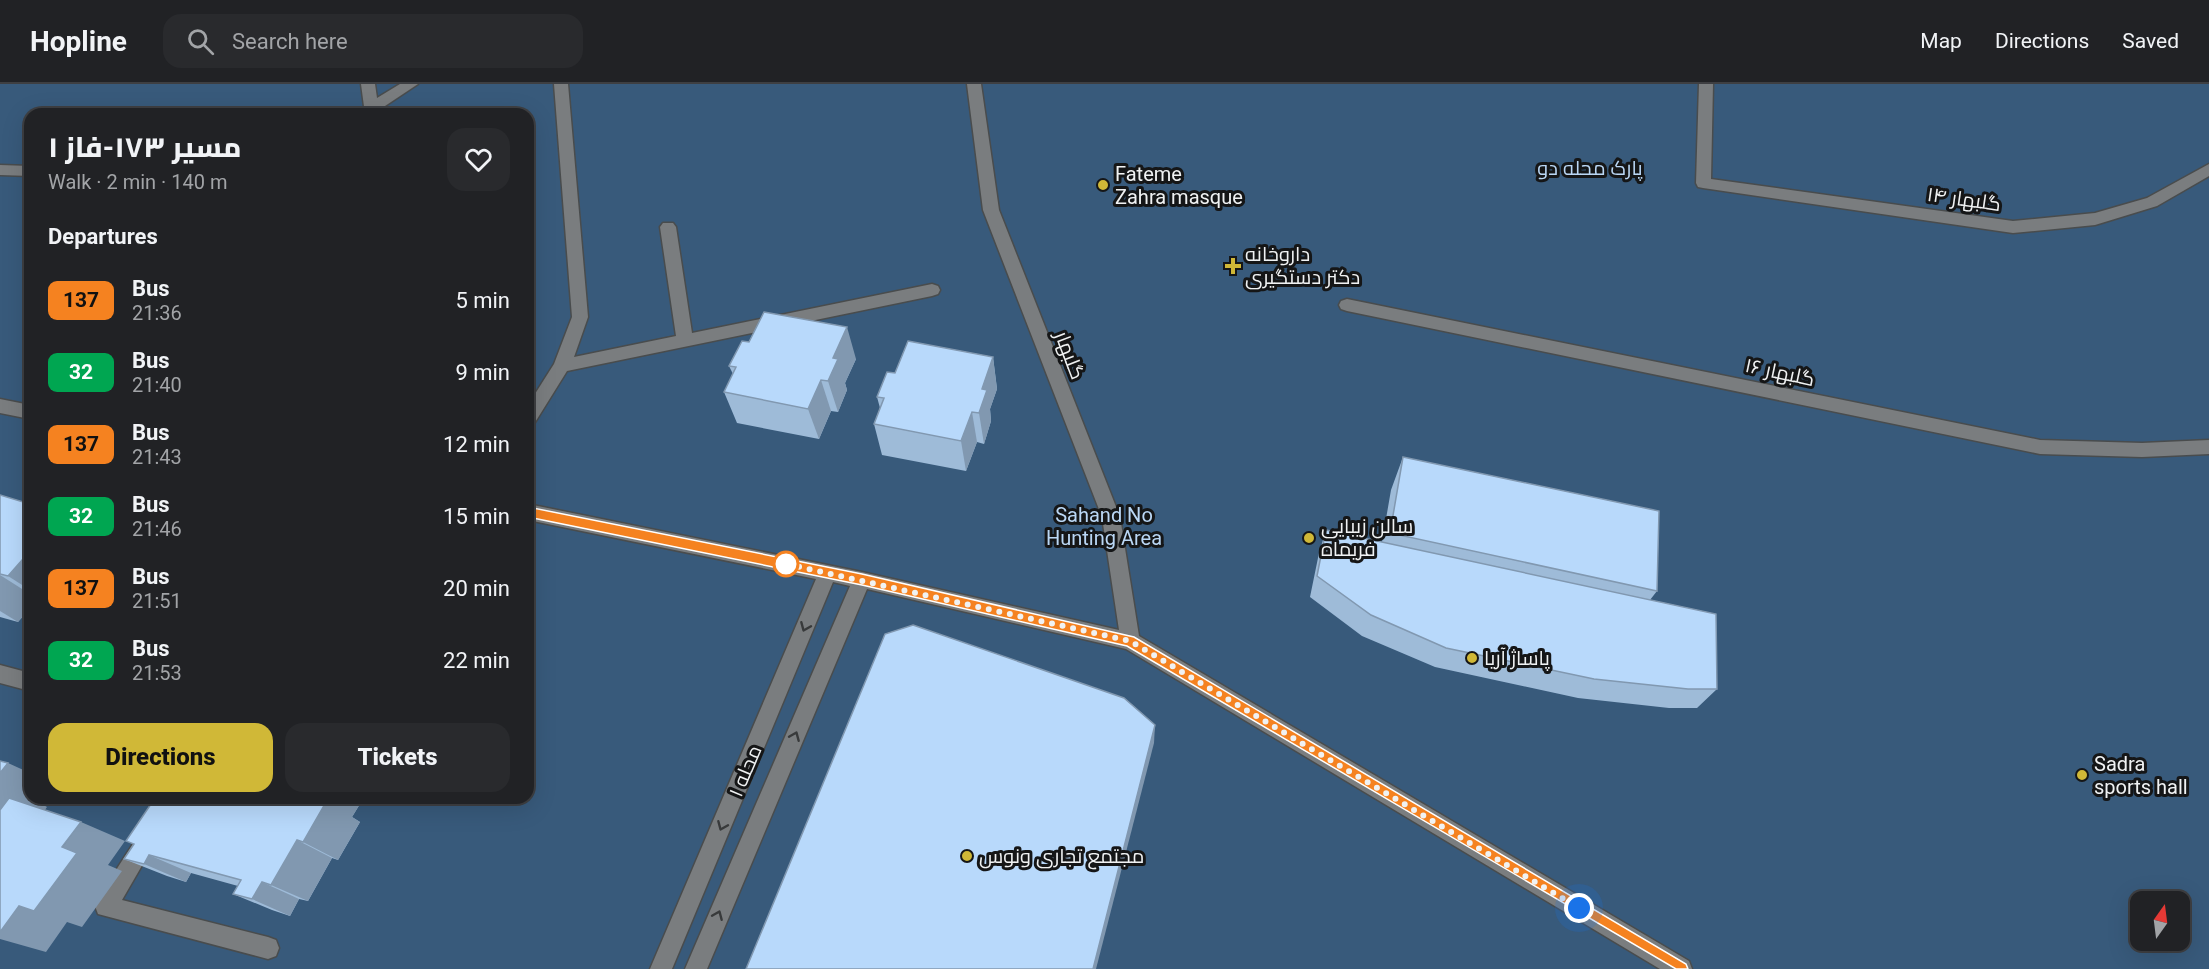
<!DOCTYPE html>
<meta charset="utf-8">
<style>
:root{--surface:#212225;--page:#292a2d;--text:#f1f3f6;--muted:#a2a4a7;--line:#3e3f42;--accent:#d0b837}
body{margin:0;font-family:Roboto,Cairo,sans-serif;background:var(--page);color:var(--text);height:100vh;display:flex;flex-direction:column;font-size:22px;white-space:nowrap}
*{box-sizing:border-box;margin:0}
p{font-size:20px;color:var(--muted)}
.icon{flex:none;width:33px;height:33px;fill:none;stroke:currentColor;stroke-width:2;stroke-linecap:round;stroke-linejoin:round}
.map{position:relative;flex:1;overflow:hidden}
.panel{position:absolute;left:24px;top:24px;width:510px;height:696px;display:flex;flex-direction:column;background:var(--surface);border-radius:18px;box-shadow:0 6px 24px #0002,0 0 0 2px var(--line)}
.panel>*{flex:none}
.badge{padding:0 12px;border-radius:9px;font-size:21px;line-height:39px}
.needle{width:39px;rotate:14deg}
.fabs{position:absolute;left:2130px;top:807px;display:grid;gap:12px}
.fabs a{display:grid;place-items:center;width:60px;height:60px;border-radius:12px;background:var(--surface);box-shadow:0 6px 24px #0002,0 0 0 2px var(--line);font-size:30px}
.you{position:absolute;width:30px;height:30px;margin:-15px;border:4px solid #fff;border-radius:50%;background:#1a73e8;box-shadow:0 0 0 9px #1a73e833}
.map>.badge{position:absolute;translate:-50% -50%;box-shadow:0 0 0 3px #fff}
h2{padding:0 24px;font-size:22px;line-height:54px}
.round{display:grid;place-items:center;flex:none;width:63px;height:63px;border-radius:18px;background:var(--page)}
.headline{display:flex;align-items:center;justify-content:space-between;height:102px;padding:0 24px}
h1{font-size:28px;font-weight:800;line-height:45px}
.button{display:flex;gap:12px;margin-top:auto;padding:12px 24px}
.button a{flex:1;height:69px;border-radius:18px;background:var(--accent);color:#111;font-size:24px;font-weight:800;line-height:69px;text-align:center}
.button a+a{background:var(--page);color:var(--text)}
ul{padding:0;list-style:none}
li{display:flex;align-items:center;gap:18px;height:72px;padding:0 24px}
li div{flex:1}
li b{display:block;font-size:22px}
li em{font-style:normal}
li .badge{min-width:66px;font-weight:700;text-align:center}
header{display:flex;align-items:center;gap:36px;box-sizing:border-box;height:84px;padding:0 30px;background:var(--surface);border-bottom:2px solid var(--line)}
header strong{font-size:28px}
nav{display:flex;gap:33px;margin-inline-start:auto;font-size:21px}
.search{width:420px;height:54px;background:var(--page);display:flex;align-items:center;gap:15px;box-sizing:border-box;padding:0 21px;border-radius:18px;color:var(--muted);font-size:22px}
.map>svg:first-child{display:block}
.green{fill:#385a7b;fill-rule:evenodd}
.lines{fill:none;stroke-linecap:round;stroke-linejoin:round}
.minor-casing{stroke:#494c4d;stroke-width:3}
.minor{fill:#7a7d7f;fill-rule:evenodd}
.wall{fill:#9ebbd8}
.shaded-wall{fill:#8198b0}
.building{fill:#b8d9fb;stroke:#8198b0;stroke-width:1.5}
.oneway{stroke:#383a3b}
.line{fill:#f58220;stroke:#fff;stroke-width:1.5}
.walk{stroke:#f0f2f3;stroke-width:6;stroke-dasharray:0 10.8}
.poi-dot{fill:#d0b837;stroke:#151617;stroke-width:2}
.stop-dot{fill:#fff;stroke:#f58220;stroke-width:3}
.labels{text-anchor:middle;stroke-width:6;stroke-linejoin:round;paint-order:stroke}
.park-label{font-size:20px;fill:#bad7f5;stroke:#151617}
.poi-label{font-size:20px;fill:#f0f2f3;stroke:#151617;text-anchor:start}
.street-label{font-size:20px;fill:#f0f2f3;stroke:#151617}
</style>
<header>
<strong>Hopline</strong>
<div class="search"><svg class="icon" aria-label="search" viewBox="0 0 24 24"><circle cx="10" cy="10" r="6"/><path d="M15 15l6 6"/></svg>Search here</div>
<nav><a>Map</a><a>Directions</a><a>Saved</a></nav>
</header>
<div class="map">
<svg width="2209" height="885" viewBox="0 0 2209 885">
<rect width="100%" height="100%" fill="#2c2e31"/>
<path class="green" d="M0,0h2209v885h-2209zM30,30h498v684h-498zM2140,818h40v38h-40z"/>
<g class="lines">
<g class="minor-casing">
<g id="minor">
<polygon points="361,0 375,0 377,14 400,0 418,0 379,26 379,30 365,30"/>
<polygon points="554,0 568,0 588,233 574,273 676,252 660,143 663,139 673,139 676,143 692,249 932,200 938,202 940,206 938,210 932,212 567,287 534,340 528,342 528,321 554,280 572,233"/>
<polygon points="967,0 981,0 999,126 1120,433 1139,552 1689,877 1692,885 1660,885 1126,565 867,505 707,885 685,885 850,502 833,498 672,885 650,885 816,495 528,436 528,420 862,488 1119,546 1102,433 983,126"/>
<polygon points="1699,0 1713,0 1711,95 2013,137 2095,129 2147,114 2209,80 2209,92 2157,122 2095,141 2013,149 1703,104 1698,103 1696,99"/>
<polygon points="0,81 30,82 30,92 0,91"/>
<polygon points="1347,215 2040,356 2142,359 2209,356 2209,370 2142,373 2040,370 1347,227 1341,225 1339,221 1341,217"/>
<polygon points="0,315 30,321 30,335 0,329"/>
<polygon points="0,581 30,589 30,607 0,599"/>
<polygon points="145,749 152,752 155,759 122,816 268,853 276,856 279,864 276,872 268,875 98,830 95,822 98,814 138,752"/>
</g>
</g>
<use href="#minor" class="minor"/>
</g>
<g class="wall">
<polygon points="993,273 997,305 990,325 991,337 984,360 977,358 966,387 882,371 874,340 880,324 877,313 895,289"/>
<polygon points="856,275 845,299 847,306 838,328 831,327 819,355 737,339 724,308 733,290 729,282"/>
<polygon points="1403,373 1657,507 1650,516 1717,605 1697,624 1669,624 1578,614 1435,583 1362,552 1310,513 1319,469 1326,446 1382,458 1391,406"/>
<polygon points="0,411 30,420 30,524 18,538 0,533"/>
<polygon points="161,714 362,714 363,715 352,733 360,738 338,776 332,774 308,817 299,815 290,832 272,826 233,810 238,802 191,789 186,798 167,792 124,775 134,760 126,757"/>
</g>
<g class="shaded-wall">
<polygon points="528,239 533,248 528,257"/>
<polygon points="847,243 856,275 845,299 847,306 838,328 828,297 833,274"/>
<polygon points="993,273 997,305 990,325 991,337 984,360 979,329 982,305"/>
<polygon points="821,296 831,327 819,355 808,325"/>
<polygon points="972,328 977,358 966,387 961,357"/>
<polygon points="30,467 30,506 8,492"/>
<polygon points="0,491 30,510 30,524 18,538 0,527"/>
<polygon points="1155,641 1154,659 1096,885 1093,885"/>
<polygon points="8,679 30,689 30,714 44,714 40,719 47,723 21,760 0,752 0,689"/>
<polygon points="319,714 362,714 363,715 352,733 360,738 338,776 303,758"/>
<polygon points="81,738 125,757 108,781 122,787 82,843 67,838 46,868 0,855 0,848"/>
<polygon points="297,756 332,774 308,817 271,801"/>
<polygon points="149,771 191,789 186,798 144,780"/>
<polygon points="262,798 299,815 290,832 252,815"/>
</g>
<g class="building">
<polygon points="764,228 847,243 833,274 838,275 828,297 821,296 808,325 724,308 736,283 729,282 742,257 749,258"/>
<polygon points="908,257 993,273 982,305 987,306 979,329 972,328 961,357 874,340 884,314 877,313 887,288 895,289"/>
<polygon points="1403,373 1659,427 1657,507 1390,449"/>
<polygon points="0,411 30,420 30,467 8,492 0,490"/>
<polygon points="1326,446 1716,530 1717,605 1688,605 1594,595 1446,564 1371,531 1317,492"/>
<polygon points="913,541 1124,614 1155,641 1093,885 746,885 885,550"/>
<polygon points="0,677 8,679 0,689"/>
<polygon points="9,714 81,738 62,763 77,769 34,827 19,822 0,848 0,726"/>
<polygon points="155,714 319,714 318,716 326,718 303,758 297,756 271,801 262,798 252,815 233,810 241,796 149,771 144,780 124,775 134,760 126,757"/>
</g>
<defs><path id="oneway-chevron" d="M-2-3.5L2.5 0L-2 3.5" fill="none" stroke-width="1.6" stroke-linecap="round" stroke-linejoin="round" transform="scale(1.5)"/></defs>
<g class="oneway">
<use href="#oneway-chevron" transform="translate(805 543) rotate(113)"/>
<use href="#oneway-chevron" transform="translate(795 652) rotate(-67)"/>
<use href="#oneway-chevron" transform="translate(722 742) rotate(113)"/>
<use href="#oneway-chevron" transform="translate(718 831) rotate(-67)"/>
</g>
<polygon class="line" points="528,423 862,490 1134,553 1686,880 1688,885 1676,885 1127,562 862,501 528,433 522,428"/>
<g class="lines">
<polyline class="walk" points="786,480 782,479 1130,557 1579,824"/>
</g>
<g class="poi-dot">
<circle cx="1103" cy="101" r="6"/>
<path d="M1230 173h6v6h6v6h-6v6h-6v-6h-6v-6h6z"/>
<circle cx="1309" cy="454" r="6"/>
<circle cx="1472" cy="574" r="6"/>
<circle cx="2082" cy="691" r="6"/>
<circle cx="967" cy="772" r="6"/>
</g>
<circle class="stop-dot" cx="786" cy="480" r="12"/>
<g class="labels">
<g class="park-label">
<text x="1590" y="91">پارک محله دو</text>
<text x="1104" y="438">Sahand No<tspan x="1104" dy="23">Hunting Area</tspan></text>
</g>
<g class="poi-label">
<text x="1115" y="97">Fateme<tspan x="1115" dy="23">Zahra masque</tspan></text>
<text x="1245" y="177">داروخانه<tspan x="1245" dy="23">دکتر دستگیری</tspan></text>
<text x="1321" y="449">سالن زیبایی<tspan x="1321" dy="23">فریماه</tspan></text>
<text x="1484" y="581">پاساژ آریا</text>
<text x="2094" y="687">Sadra<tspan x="2094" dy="23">sports hall</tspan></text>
<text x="979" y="779">مجتمع تجاری ونوس</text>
</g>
<g class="street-label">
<text transform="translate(1964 115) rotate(8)" y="7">گلبهار ۱۴</text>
<text transform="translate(1070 271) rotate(69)" y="7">گلبهار</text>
<text transform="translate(1780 288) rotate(12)" y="7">گلبهار ۱۶</text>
<text transform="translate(745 687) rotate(-67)" y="7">محله ۱</text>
</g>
</g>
</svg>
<div class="fabs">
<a><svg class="needle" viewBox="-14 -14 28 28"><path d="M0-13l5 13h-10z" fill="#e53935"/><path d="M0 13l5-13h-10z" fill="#a2a4a7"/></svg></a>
</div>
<div class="you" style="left:1579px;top:824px"></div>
<section class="panel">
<div class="headline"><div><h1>مسیر ۱۷۳-فاز ۱</h1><p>Walk · 2 min · 140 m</p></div><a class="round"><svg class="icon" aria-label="heart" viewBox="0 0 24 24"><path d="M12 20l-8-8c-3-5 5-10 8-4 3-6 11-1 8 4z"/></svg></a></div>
<h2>Departures</h2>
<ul>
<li><span class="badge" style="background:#f58220;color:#111">137</span><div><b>Bus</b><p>21:36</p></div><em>5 min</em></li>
<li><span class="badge" style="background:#00a651;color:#fff">32</span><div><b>Bus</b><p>21:40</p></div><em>9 min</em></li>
<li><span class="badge" style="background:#f58220;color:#111">137</span><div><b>Bus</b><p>21:43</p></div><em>12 min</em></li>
<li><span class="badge" style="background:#00a651;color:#fff">32</span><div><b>Bus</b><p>21:46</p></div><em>15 min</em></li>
<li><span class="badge" style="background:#f58220;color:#111">137</span><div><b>Bus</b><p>21:51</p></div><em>20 min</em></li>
<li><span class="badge" style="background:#00a651;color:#fff">32</span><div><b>Bus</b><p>21:53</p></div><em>22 min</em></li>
</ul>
<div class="button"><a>Directions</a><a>Tickets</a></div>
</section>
</div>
